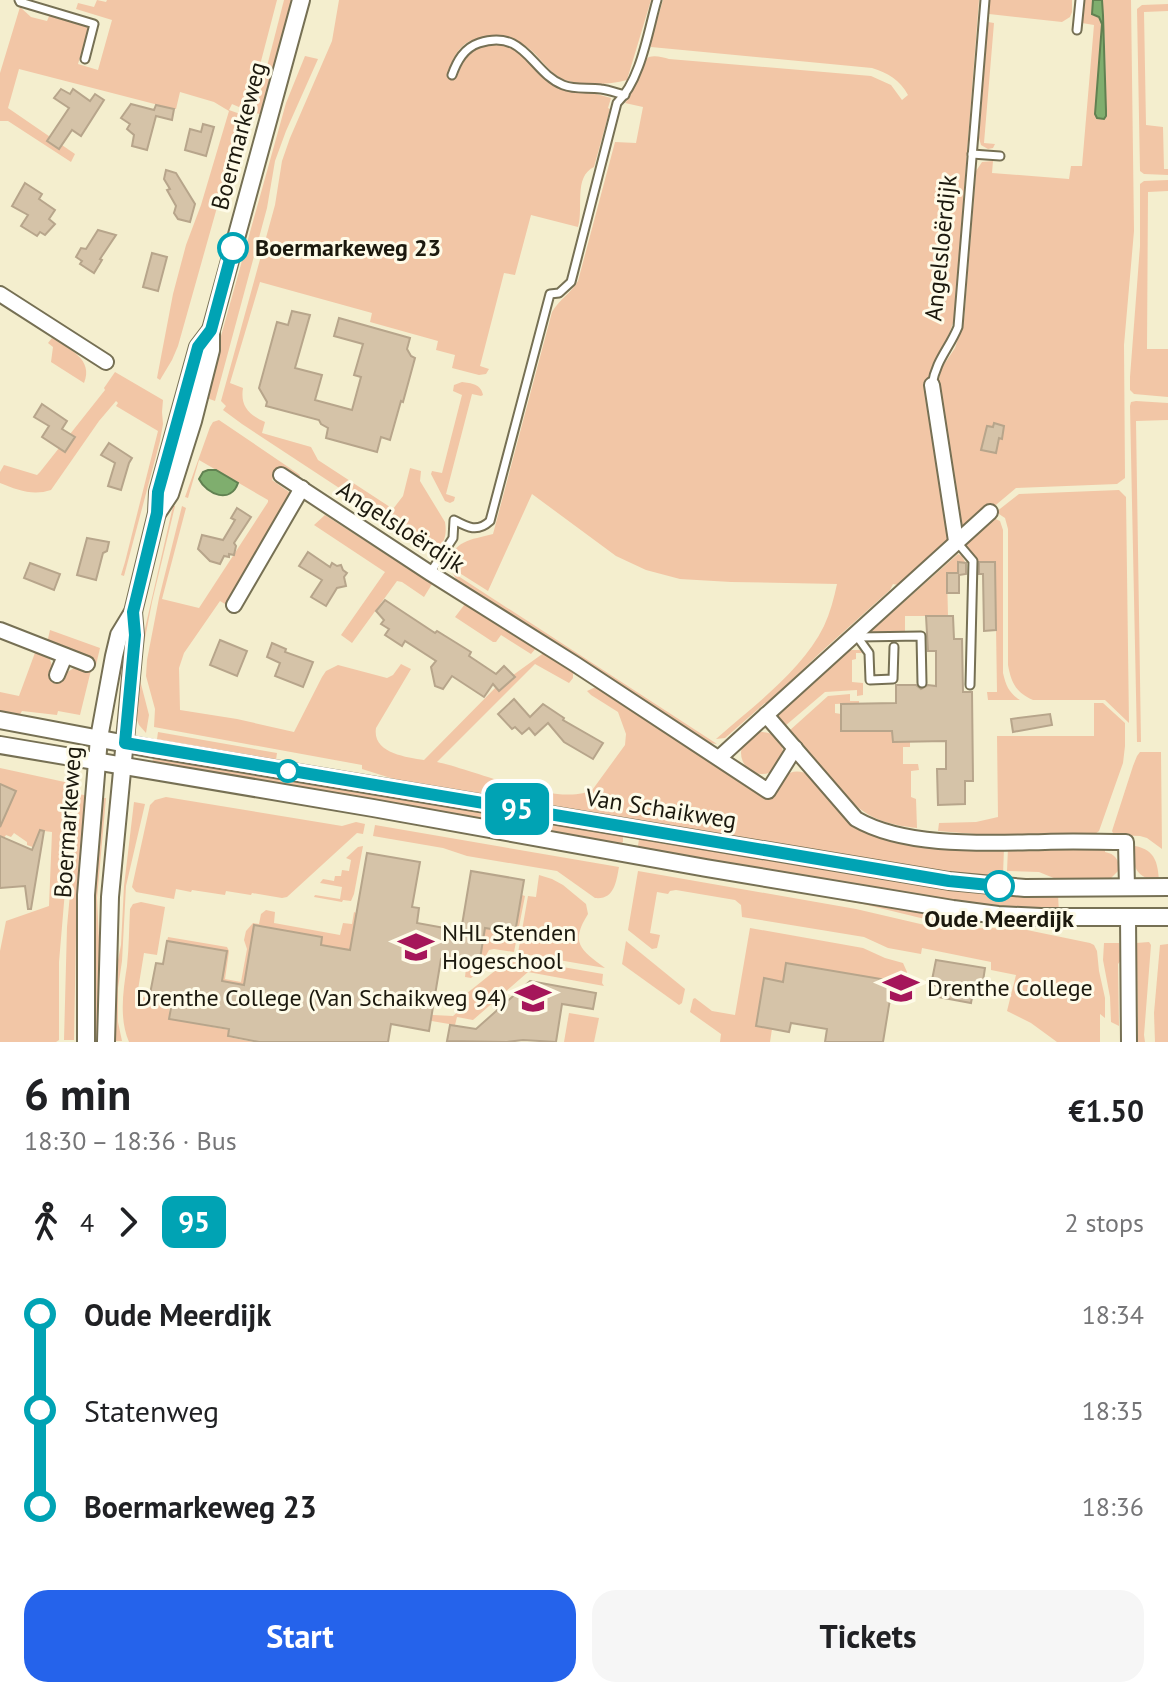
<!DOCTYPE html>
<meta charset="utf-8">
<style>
:root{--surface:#fff;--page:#f6f6f6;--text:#202124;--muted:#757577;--accent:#2563eb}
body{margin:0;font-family:"PT Sans",sans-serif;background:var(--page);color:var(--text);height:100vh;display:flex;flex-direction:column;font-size:30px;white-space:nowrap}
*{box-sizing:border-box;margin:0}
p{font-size:26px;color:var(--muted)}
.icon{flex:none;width:44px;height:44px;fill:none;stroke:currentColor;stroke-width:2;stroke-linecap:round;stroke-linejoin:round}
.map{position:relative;height:1042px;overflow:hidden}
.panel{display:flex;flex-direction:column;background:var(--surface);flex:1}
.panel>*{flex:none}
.badge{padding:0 16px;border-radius:12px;font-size:28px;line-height:52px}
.map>.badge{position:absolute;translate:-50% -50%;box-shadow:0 0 0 4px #fff}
.legs{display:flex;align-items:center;gap:12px;height:88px;padding:0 24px;font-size:26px}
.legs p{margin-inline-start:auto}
.headline{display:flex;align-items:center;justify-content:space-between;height:136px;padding:0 24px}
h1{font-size:44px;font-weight:800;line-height:60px}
.button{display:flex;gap:16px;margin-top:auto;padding:16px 24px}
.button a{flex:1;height:92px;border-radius:24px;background:var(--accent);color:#fff;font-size:32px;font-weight:800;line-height:92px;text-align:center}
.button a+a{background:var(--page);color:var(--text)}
ul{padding:0 24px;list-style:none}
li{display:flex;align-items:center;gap:28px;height:96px;font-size:30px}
li i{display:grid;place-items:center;width:12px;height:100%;margin:0 10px;background:currentColor}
li i::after{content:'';width:20px;height:20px;margin:-10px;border:6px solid;border-radius:50%;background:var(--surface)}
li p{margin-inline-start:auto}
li:first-child i{background:linear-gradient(#0000 50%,currentColor 0)}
li:last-child i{background:linear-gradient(currentColor 50%,#0000 0)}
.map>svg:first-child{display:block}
.green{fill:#f2c6a6}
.water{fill:#7fae6e;stroke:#618151;stroke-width:2}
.building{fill:#d5c3a8;stroke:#b7a58b;stroke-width:2}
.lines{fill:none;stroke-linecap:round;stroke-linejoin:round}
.service-casing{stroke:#767054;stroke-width:11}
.minor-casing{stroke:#767054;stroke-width:18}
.tertiary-casing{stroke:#767054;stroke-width:20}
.service{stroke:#fff;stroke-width:7}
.minor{stroke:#fff;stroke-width:14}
.tertiary{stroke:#fff;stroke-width:16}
.line-1-casing{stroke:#fff;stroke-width:18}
.line-1{stroke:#00a3b4;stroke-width:12}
.stop-1-dot{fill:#fff;stroke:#00a3b4;stroke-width:4}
.labels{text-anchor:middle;stroke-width:6;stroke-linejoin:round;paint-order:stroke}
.street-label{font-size:24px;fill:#1c190e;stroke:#fefbe8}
.stop-label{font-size:24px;font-weight:bold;fill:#1c190e;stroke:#fefbe8;text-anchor:start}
.poi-label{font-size:24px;fill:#1c190e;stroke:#fefbe8;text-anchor:start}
</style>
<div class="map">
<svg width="1168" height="1042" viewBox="0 0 1168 1042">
<rect width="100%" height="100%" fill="#f4eece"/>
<g class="green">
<polygon points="97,0 106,2 107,0 277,0 248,111 232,104 229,110 243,115 178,346 172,360 160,380 157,378 173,294 186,245 201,205 229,111 214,102 180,92 176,109 174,109 19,69 8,108 75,154 71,162 8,121 0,121 0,73 20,7 31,17 47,21 50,14 89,27 78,64 98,70 112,20 76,9 78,3 94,7"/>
<polygon points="284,0 292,0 260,114 255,113"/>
<path d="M339,0h312l-24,80c-18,5 -44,6 -62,0 -16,-6 -24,-23 -38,-33 -6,-5 -15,-7 -23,-8 -31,-6 -48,4 -55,34l9,1 8,-19 8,-6 9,-4h20l16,7 39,36 35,5 18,5 -3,10 2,1 -16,58c-21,10 -10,41 -16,60l-47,-12 -16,60 -11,-2 -24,93 9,3 -3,5 -7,1 -27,-7 3,-13 -19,-5 2,-9 -68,-19 2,-9 -112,-31 -30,101 13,5c-3,18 6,27 22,34l-3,11 49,14 7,13 75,49 10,-13 7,-28 11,3 -1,10 25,41c2,12 0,22 -10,29l-193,-127 -19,-14 3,-4 -5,-5 54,-196 7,-44 8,-23 42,-97z"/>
<path d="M663,0h316l-25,319c-6,25 -23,42 -26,68l20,152 -1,4 -44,43 -10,-2 -3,6 -69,62 -54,52 -2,-1 -40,35 -9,1c37,-33 86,-68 108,-113 6,-13 10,-28 13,-42l-106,-2 -51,-3 -34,-9 -30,-14 -84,-62 -44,97 -38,-24c1,-27 21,-27 43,-33l59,-222c7,-12 19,-19 26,-31l37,-139 21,1 7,-36 -18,-4c10,-10 17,-43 24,-46 6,-2 14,0 20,2l202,17 20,9 11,15 6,-5c-8,-15 -20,-22 -36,-27l-221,-21v-6z"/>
<polygon points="990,0 1072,0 1072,12 1070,17 1062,22 989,14"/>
<polygon points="1085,0 1093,0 1092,14 1099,17 1101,21 1106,111 1105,47 1102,0 1131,0 1134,231 1124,345 1125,478 1117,484 1016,488 965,531 958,529 938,386 941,369 955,348 964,320 976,171 982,162 993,161 992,173 1069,179 1071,166 1082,166 1094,25 1082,23"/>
<polygon points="1168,4 1168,11 1144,12 1146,125 1163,127 1164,169 1168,169 1168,175 1144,174 1140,171 1137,9 1142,5"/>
<polygon points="988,22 994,23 984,143 995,144 993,148 988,149 981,145 979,138"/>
<polygon points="305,56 318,59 286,131 275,161 267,208 215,401 207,398 221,336 286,103"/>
<polygon points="1168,180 1168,191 1148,192 1147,349 1168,349 1168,397 1134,394 1130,390 1130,377 1140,246 1140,184 1144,181"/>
<path d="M52,338c17,11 42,21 32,45l-33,-21 2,-15 -5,-4z"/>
<path d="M115,372l48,28 -1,12 1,12 -3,17 -36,135 -3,-1 4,-13 33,-131 -42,-25 2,-3 -2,-2 -17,20 -48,69c-18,6 -34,0 -51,-7v-11l4,-7 33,10 3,-3 65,-82 -1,-2z"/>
<path d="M462,382c9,1 19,2 21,13l-2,1 -9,-2 -26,100 9,3 -1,4 -4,2 -5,-2 -14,-27 1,-3 10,2 20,-78 -9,-4 1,-6z"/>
<polygon points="1136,401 1168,403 1168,420 1136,421 1141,742 1137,742 1130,406 1131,402"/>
<path d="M219,420l81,55 -2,4 -18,-11 -8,12 20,14 -62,113 -10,-6 -36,52 -5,15 1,42 57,9 57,13 28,-55 4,-6 12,-6 49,13 6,-3 8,-11 10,5 -35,59c-4,25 30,29 48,32l78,-79h3l40,-29 28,17v9l-4,5 -34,-19 -98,98c35,7 126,47 156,27l32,-44 1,-11 -8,-22 -27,-17 -4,-4 11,-5 157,101 29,-10c8,-7 17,-7 26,-1l39,43 155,29 -1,27 -19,5 -94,-13 -493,-87 -35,-11v-4l-208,-38 1,-18 -9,-33 1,-16 12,-62 23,-92 4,2 -24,91 37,9 69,-106v-2l-69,-40 -11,38 -3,-1 25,-70 3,-5z"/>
<path d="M1119,490l7,7 3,226 -24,-23h-72c-17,-7 -22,-18 -25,-35v-136l-3,-11 -9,-6 23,-18z"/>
<polygon points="173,506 175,506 152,602 140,664 141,684 149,715 146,733 139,725 134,712 141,646"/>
<polygon points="325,515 432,584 424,597 402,582 397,581 352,643 341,635 385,572 314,525"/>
<path d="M991,517l9,4 3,9v143c3,13 6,20 17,27h-32l-1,-8h10l-2,-130h-18l-15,-20z"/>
<polygon points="958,554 962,556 965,562 958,562 958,573 947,574 948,616 905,616 905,634 868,634"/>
<polygon points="452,572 717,744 709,743 458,582"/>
<polygon points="465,604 537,647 531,654 501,635 496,642 493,642 455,617"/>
<polygon points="50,630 100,648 96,665 47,643"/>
<polygon points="36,650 49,657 53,668 64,674 74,668 92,666 80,715 58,711 57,715 22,711 19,716 0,712 0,692 19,696"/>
<polygon points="846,650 860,650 862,653 856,653 856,659 852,660 852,682 863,683 863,695 857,696 857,690 825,692 785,726 774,714"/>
<path d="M850,694v7h9v2l-24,1v9l6,1v17h51l1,11h17v5h-7v17h15l1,6 -8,1v26l5,2 1,29c-25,-3 -44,-7 -63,-24l-65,-73 39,-35z"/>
<polygon points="1094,703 1103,703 1125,723 1125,746 1123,763 1099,831 1095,834 1087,833 987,835 938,831 939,823 976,822 998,817 997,736 1094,736"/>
<polygon points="158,732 277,753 276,760 161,740 157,739"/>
<circle cx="762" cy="753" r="21"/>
<polygon points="1140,752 1161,752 1162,849 1147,838 1140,836 1114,835 1112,831 1133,766 1137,756"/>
<polygon points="153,758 271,778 315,780 623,834 623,842 619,845 152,764"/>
<polygon points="0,768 74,784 59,962 59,1040 56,1042 0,1042 0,951 6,921 49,906 52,832 44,831 41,850 27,845 27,842 14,833 11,837 6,835 4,838 0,836 0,827 16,791 0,784"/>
<polygon points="79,794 88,796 76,931 74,1040 64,1040 67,927"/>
<polygon points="166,797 342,826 356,822 365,824 363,834 357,833 287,897 282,898 252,893 251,895 226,891 225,895 192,890 191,892 176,889 174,899 136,892 132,887 150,805 155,800"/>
<polygon points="102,798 106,798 97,898 100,961 99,1040 95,1040 96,959 92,895"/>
<polygon points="134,802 145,804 126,886 122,961 118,988 118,1022 122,1041 112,1041 115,975 121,945 124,886"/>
<path d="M375,825l244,42c-3,16 -5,33 -24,31l-38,-27 -90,-15 -24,-8 -70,-12z"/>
<polygon points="642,836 935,887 1032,896 1058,894 1059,914 991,911 641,849 638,846 639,839"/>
<polygon points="363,846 354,894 351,901 343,900 342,902 314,897 315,895 340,899 342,887 320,883 323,879 334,881 335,876 341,876 342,870 349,871 351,860 346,858 358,847"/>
<path d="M1135,846c21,4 23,18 24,37 -23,-8 -26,-12 -26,-36z"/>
<path d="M1008,848h97v4c10,2 14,7 14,18l-9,9 -8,2h-41l-22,-9 -32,-1z"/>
<polygon points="642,864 1059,922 1058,930 1023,924 952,922 929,920 863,904"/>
<polygon points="638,871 856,909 929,926 951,929 991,928 1027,930 1090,943 1094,945 1097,951 1099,971 1105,998 1105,1018 1100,1014 1100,1042 1057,1042 1031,1023 1007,1011 1016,975 991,970 991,962 922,948 921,954 888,948 864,937 742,917 741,905 735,900 676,890 670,891 668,894 657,892 650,933 660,935 657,948 652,949 628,930"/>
<path d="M539,875l13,4 11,6 23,19 2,10c-18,29 -8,35 17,54l-87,-15 10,-57 8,1z"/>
<polygon points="522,895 525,896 514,952 494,949 489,950 476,974 471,978 465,977 466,968 439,963 426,956 478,965 485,928 515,933"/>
<path d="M141,902l24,5 -8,48 -13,-2 -7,43 32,6 1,17 59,11 -1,7 26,5h-125c-10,-23 -6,-51 -2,-76 2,-19 2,-38 3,-57l3,-5z"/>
<polygon points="266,910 275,912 274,923 340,935 343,923 352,924 354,912 356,913 350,950 321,945 244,985 222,981 227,951 167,941 168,937 227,947 229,951 225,979 241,982 247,949 244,940 246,931 253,923 259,924 261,914"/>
<polygon points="750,928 863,948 885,958 903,963 907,972 905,983 849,974 783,982 765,979 756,1026 772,1029 770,1042 720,1042 721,1034 690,1012 693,999 695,998 712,1011 735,1015"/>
<polygon points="626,941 685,989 682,1003 679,1005 622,964"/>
<polygon points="1104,943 1119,943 1121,960 1118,964 1119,1026 1111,1022 1110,997 1103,960"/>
<polygon points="1136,943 1149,942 1151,945 1144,1035 1145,1042 1138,1042 1137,963 1134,960"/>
<polygon points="1168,944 1168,1042 1155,1042 1154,1013 1160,945"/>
<polygon points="511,958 603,974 602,983 604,986 528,972 473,1020 457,1017 455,1025 408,1017 430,1012 433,1015 453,1016 459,1011 461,998"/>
<polygon points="569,1013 599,1018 594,1042 564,1042"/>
</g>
<g class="water">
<polygon points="1093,0 1102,0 1103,15 1106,111 1106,116 1104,119 1097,118 1095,114 1102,24 1099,17 1092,14"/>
<path d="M208,470h8l22,13c-7,21 -31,12 -39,-4l4,-7z"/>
</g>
<g class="building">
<polygon points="61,89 70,94 73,89 90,101 95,94 104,100 81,136 72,130 59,149 47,141 69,108 54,98"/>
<polygon points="131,104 154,110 156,105 174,109 172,120 156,116 147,150 132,146 134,135 127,129 130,124 121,118"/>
<polygon points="203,124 214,127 206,156 185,150 190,129 201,132"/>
<polygon points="166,170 176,173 195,204 190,222 178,219 174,213 176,206 167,190 170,189 164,179"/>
<polygon points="25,183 42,194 39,199 55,210 49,219 55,224 45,235 40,232 37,236 21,226 28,215 12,206"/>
<polygon points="98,230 116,235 100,259 102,260 94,273 80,264 82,261 76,257 81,248 86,249"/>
<polygon points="152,253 167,257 158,291 143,287"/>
<polygon points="292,311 310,315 295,368 322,375 315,400 352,410 361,377 354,375 363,344 334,336 339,318 410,338 407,349 411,356 415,358 403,402 401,401 390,440 381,437 377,452 326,438 328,428 321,424 319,420 266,406 267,402 259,388 277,322 288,325"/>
<polygon points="42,404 67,421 62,429 75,437 65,452 42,437 49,426 34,417"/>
<polygon points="994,423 1004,426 1002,439 999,438 996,453 981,450 987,426 993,427"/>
<polygon points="109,443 132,458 129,463 121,490 108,486 115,463 101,455"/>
<polygon points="237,508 251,517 234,543 236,546 234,555 229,554 229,557 224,556 220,564 210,561 198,549 202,535 223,540 235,520 231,518"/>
<polygon points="87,538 109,542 107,551 103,553 96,580 77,575"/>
<polygon points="308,552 330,567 332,563 337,566 341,565 343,570 347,573 344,577 346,586 337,588 326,606 311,597 322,580 299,566"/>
<polygon points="958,562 966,563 966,574 959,575 959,593 947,593 947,573 958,573"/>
<polygon points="979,562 995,562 996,630 984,631 983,574 979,574"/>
<polygon points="30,563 60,574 54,590 24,578"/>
<polygon points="385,600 435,633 437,631 471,652 469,656 496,674 504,666 515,677 499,691 493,684 484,697 452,676 443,689 435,686 431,667 436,661 405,641 402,646 385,635 389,629 381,624 384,620 376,611"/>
<polygon points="926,616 953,616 954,639 962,639 963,692 972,692 973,781 965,781 965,804 938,805 937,769 946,769 946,741 893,742 892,731 841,731 841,704 896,703 896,685 916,685 921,689 928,685 936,686 936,651 928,651"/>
<polygon points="220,640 247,651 237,676 210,665"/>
<polygon points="272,643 286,649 285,652 313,662 303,687 275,676 280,663 267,657"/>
<polygon points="514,699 530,717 543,704 564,718 563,720 603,743 593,759 564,742 548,723 535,735 529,728 522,734 515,727 512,729 498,714"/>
<polygon points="1050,714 1052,725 1013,732 1011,719"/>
<polygon points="0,784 16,791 0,827"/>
<polygon points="40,830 44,831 31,909 28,909 25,886 0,888 0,836 32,850"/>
<polygon points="367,853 420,862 412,907 419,908 417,923 461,931 471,871 524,880 515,933 485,928 479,965 441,959 429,1031 391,1024 388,1042 259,1042 228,1036 229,1029 169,1019 173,997 150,994 156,963 163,964 167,941 227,951 222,981 244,985 254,925 322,937 321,945 350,950"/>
<polygon points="936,960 985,968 981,994 973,992 971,1003 938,997 940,986 931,985"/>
<polygon points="786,963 893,981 883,1042 825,1042 827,1029 791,1023 789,1032 756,1026 764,978 783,982"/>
<polygon points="530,981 596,993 593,1009 562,1004 556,1042 523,1040 507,1042 447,1041 450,1025 476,1029"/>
</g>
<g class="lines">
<g class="service-casing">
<g id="service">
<polyline points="19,0 20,2 94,24 85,59"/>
<polyline points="1077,30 1080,0"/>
<path d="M452,75c5,-14 12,-27 27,-32 46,-15 52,29 84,42 13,5 25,2 38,4 8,1 16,4 24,6"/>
<polyline points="972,154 1000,156"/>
<path d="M932,385c4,-25 17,-36 26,-58l27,-327"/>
<polyline points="956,541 973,561 970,685"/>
<path d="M430,573l23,-35 1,-18c13,7 23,13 36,1l60,-227 9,-1 12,-11 46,-179c24,-23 31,-72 40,-103"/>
<polyline points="856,635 869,653 870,680 893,679 894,647"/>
<polyline points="858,637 921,636 922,683"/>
</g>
</g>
<g class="minor-casing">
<g id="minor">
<polyline points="0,294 106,362"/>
<polyline points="932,385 956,541"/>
<polyline points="281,475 430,573 575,664 768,791 795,748"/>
<polyline points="234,605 302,488"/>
<polyline points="0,630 87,664"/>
<polyline points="57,675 65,656"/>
<polyline points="766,715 990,512"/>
<path d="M719,758l47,-43 90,104c50,29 133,24 189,23 27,-1 54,0 81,0l1,46"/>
<polyline points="1128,917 1129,1042"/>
</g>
</g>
<g class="tertiary-casing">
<g id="tertiary">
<polyline points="158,512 170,494 193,421 211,350 211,330 301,0"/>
<polyline points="0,720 148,748 949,881 1025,888 1168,887"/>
<polyline points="0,745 373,808 706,868 953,909 998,915 1041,917 1168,917"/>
<polyline points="86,1042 86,895 99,738 114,656 119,635 133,612 157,513 158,492 198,347 211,330"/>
<polyline points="106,1042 110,897 135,635 133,612"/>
</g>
</g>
<use href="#service" class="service"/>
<use href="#minor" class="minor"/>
<use href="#tertiary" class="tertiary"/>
</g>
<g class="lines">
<g class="line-1-casing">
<polyline id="line-1" points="233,248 211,330 198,347 158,492 157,513 133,612 135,635 125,743 949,881 999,886"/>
</g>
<use href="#line-1" class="line-1"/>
</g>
<defs>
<g id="university-bare" transform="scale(2.76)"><path d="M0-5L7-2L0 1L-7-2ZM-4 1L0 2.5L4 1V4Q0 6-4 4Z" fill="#a5165a" stroke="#fefbe8" stroke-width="2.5" paint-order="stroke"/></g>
</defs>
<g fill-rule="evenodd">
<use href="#university-bare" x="416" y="947"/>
<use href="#university-bare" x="901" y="988"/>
<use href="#university-bare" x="533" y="998"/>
</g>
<g class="stop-1-dot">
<circle cx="233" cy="248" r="14"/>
<circle cx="288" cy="771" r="10"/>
<circle cx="999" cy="886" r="14"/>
</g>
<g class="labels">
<g class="street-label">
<text transform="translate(239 136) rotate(-75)" y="8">Boermarkeweg</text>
<text transform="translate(941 248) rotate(-84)" y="8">Angelsloërdijk</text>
<text transform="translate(401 527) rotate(33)" y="8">Angelsloërdijk</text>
<text transform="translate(661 809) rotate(9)" y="8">Van Schaikweg</text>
<text transform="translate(68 822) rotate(-86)" y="8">Boermarkeweg</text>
</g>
<g class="stop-label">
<text x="255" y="256">Boermarkeweg 23</text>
<text x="999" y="927" text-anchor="middle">Oude Meerdijk</text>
</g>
<g class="poi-label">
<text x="442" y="941">NHL Stenden<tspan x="442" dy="28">Hogeschool</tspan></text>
<text x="927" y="996">Drenthe College</text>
<text x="507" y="1006" text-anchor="end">Drenthe College (Van Schaikweg 94)</text>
</g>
</g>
</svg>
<b class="badge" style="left:517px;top:809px;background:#00a3b4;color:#fff">95</b>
</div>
<section class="panel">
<div class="headline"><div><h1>6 min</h1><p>18:30 – 18:36 · Bus</p></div><b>€1.50</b></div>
<div class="legs"><svg class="icon" aria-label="walk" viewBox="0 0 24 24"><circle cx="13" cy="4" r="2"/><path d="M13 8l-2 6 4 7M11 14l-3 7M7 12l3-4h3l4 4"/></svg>4<svg class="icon" aria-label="forward" viewBox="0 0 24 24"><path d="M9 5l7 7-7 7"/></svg><b class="badge" style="background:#00a3b4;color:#fff">95</b><p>2 stops</p></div>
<ul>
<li><i style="color:#00a3b4"></i><b>Oude Meerdijk</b><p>18:34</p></li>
<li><i style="color:#00a3b4"></i><span>Statenweg</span><p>18:35</p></li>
<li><i style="color:#00a3b4"></i><b>Boermarkeweg 23</b><p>18:36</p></li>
</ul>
<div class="button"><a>Start</a><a>Tickets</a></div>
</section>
